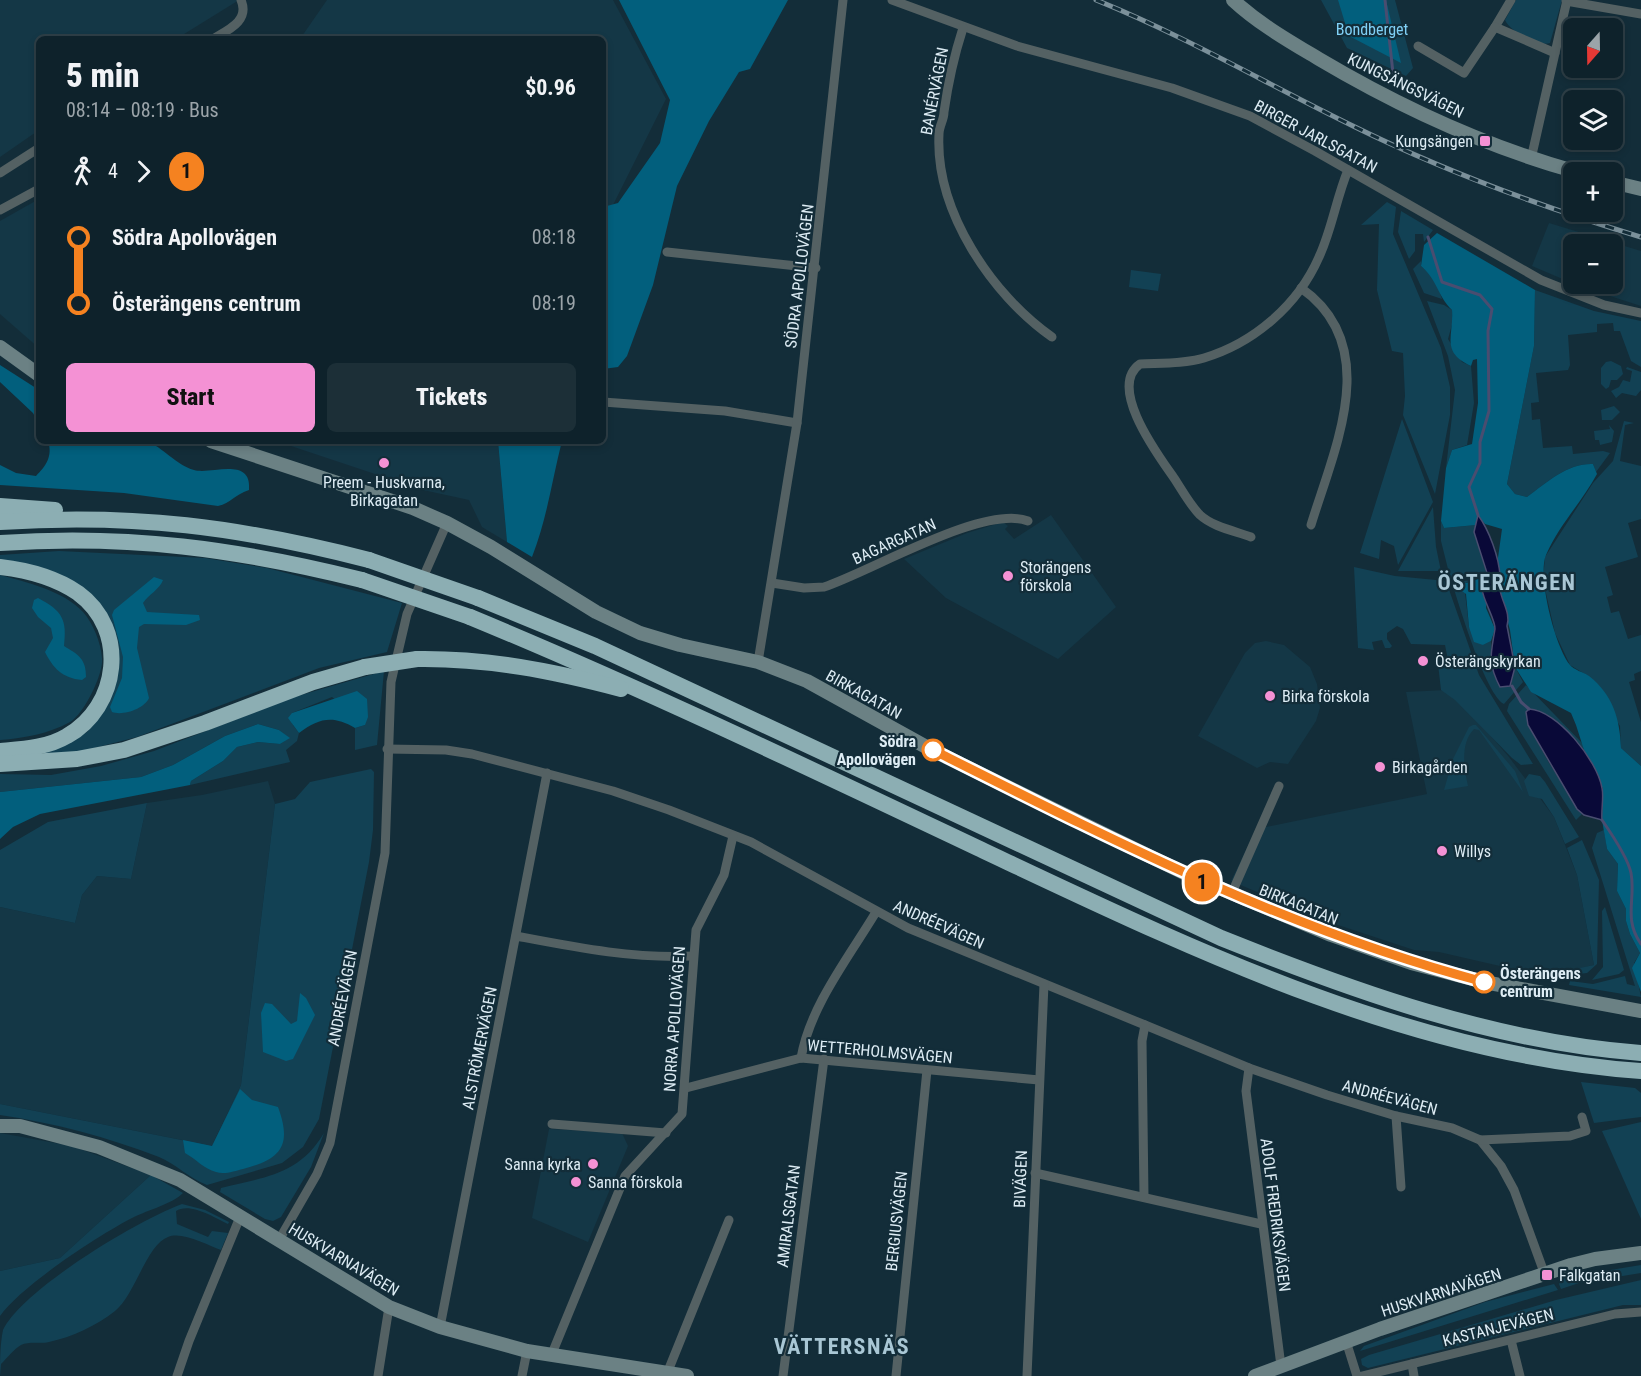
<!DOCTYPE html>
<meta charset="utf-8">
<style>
:root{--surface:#0e222b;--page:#1c2f37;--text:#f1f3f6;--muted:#9ba4a9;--line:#2e3f47;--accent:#f491d4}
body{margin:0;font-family:"Roboto Condensed",sans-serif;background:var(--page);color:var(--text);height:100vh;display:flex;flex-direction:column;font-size:22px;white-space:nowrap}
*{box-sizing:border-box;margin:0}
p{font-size:20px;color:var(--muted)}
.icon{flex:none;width:33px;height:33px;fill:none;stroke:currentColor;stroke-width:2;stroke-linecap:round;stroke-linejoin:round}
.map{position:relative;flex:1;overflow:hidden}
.panel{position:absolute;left:36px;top:36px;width:570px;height:408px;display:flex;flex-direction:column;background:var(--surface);border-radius:9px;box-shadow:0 3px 9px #0003,0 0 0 2px var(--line)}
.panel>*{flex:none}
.badge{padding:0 12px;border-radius:20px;font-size:21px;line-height:39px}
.needle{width:39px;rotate:200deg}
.controls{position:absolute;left:1563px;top:18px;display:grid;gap:12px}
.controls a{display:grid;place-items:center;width:60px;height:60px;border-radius:9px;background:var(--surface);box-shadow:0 3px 9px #0003,0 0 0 2px var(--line);font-size:30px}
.map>.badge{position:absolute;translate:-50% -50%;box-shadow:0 0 0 3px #fff}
.legs{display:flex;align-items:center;gap:9px;height:66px;padding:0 30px;font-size:20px}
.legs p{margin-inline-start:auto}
.overview{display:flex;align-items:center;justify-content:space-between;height:102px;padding:0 30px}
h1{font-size:33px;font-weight:800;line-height:45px}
.primary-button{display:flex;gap:12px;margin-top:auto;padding:12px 30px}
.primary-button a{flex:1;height:69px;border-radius:9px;background:var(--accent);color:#111;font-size:24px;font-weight:800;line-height:69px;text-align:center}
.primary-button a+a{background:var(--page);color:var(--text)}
ul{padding:0 30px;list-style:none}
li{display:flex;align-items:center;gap:21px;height:66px;font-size:22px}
li i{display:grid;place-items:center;width:9px;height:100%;margin:0 8px;background:currentColor}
li i::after{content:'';width:15px;height:15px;margin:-8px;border:4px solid;border-radius:50%;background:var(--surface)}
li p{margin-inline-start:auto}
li:first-child i{background:linear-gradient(#0000 50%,currentColor 0)}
li:last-child i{background:linear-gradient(currentColor 50%,#0000 0)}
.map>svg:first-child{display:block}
.built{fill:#143746;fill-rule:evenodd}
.green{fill:#124154}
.forest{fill:#025f7d}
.water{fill:#090938;stroke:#494d70;stroke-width:1.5}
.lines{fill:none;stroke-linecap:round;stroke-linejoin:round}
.stream{stroke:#494d70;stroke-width:3}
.street{stroke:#546163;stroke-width:9}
.secondary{stroke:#6b8184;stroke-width:14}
.highway{stroke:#8caeb3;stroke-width:16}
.rail-casing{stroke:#7b909a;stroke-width:5}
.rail{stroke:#132d39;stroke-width:3;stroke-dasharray:9;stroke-linecap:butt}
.highway-bridge{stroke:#8caeb3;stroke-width:16}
.line-1-casing{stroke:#fff;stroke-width:14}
.line-1{stroke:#f58220;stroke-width:9}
.poi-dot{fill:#f491d4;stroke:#132d39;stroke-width:2}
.stop-1-dot{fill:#fff;stroke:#f58220;stroke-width:3}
.labels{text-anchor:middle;stroke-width:4.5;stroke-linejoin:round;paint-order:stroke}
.park-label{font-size:16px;fill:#80d0f6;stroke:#132d39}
.street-label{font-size:16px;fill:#ddecf4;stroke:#132d39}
.poi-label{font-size:16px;fill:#ddecf4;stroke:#132d39;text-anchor:start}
.stop-label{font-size:16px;font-weight:bold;fill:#ddecf4;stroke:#132d39;text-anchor:end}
.district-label{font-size:22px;font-weight:bold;letter-spacing:1.5px;fill:#a9c7d5;stroke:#132d39}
</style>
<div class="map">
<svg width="1641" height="1376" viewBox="0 0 1641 1376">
<rect width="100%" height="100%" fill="#132d39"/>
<g class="built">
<polygon points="0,0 239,0 176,39 39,39 39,130 0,157"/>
<polygon points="327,0 613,0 666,99 603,225 603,39 300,39"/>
<polygon points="39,199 39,348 0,314 0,221"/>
<path d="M1549,223l92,28v55l-62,-20 -47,-20zM1574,244h38v40h-38z"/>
<polygon points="276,441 498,441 507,542 482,527 469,500 423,490"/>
<polygon points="1051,515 1116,607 1058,659 946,598 904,559 967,533 1003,522 1008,526 1005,529 1014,539"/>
<polygon points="1266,641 1284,645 1310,667 1317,684 1320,708 1316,721 1288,764 1270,762 1257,768 1198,736 1245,653 1255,643"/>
<polygon points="1446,690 1457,697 1509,757 1554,817 1577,875 1594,965 1560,973 1535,974 1439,952 1414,950 1326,921 1231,881 1256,829 1427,794 1406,692"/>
<polygon points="268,781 275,804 241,1085 212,1146 0,1104 0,907 75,923 82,895 97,876 131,879 147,803 202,795"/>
<polygon points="549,1129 622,1133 628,1146 588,1242 532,1218"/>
<polygon points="0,1133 72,1146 151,1175 60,1258 0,1271"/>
</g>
<g class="green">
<polygon points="1321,0 1395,0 1413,68 1406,76 1347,48"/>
<path d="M1516,0h46l-12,43c-11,4 -40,-11 -45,-23z"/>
<polygon points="1387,202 1396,207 1393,234 1441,348 1450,387 1450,415 1435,494 1403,415 1405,396 1403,353 1392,351 1377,290 1379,224 1361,225"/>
<polygon points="1401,211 1433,230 1424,242 1423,234 1415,234 1415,251 1409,259 1398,232"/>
<polygon points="1421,261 1421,266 1435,278 1442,299 1424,293 1413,269"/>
<polygon points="1131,270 1161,274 1158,291 1129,287"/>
<path d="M1535,290l59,21 47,10v46l-10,-6 -11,-30h-6l-1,-8 -16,1v8l-29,3 2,30 -2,5 -32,3 3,29 -8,1 1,17 8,-1 3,29 29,-2 1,8 30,-3 7,2 -14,19 -3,-8c-25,-1 -46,18 -66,33l-12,-3 -8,-10 27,-138z"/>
<polygon points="1427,301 1444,305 1452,310 1453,321 1448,339 1462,362 1471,366 1474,403 1467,445 1452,450 1446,468 1455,390 1448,356"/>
<polygon points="1611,361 1621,366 1623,374 1617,380 1611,380 1609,387 1606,389 1601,384 1601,368 1606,362"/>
<polygon points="1627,367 1641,372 1641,390 1636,396 1622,393 1616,398 1611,391 1619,387 1623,380 1630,382 1632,371 1626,369"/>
<polygon points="1614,406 1620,412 1612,420 1602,420 1601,410"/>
<polygon points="1402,419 1433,502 1398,565 1394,546 1381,540 1379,559 1360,553"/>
<polygon points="1624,421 1634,423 1625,425 1620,461 1641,466 1641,519 1628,523 1638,557 1605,567 1613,595 1607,597 1611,613 1619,611 1628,639 1641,635 1641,671 1634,674 1635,680 1629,682 1641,722 1641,766 1621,748 1620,726 1588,676 1570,665 1555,633 1543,580 1545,557 1593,483 1613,461"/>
<polygon points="1609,425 1614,431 1612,442 1600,445 1599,440 1595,440 1594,431 1610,429"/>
<polygon points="1433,507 1436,547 1441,571 1398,571"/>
<polygon points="1441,521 1444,528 1476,525 1474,532 1486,572 1458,579 1450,577 1441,541"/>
<polygon points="59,551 205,558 267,568 402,603 387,652 319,668 137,737 75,753 0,753 69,742 87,732 109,703 118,670 80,589 0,562 0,555"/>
<polygon points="1354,567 1395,576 1446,581 1479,675 1533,764 1521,765 1512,758 1455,700 1441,690 1438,664 1448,660 1445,645 1411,644 1403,629 1397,626 1387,633 1387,639 1392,646 1390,648 1385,648 1382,640 1372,642 1374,650 1358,648"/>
<path d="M0,575c26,7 64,16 83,37 10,11 18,31 19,46 2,15 -18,56 -32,64 -22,12 -45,16 -70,18z"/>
<path d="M1471,580l-7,4 5,43 14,18 8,-4v21l9,25 11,-1 4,-19 8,15 -19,22c-18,-9 -44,-96 -51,-118l4,-4z"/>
<polygon points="384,671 377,745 355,750 355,728 365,725 332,697 292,713 293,725 299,733 297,741 286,750 290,762 190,785 191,781 223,761 237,747 258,742 280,744 289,738 279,730 258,724 225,736 173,765 141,777 0,792 0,774 51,775 101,766 154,751 294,697"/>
<polygon points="1526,685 1583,744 1584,750 1549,716 1528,725 1549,763 1582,814 1576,820 1507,711 1509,704"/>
<path d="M1473,725h3l39,46 8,21 -44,-62 -5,-1c-14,14 -10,39 -6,57l-24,4 9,-31 16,-32z"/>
<path d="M371,769l3,3 -1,58 -4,32 -50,257 -16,28 -21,16 -75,22c-17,-6 -31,-21 -48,-28 -52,-20 -104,-34 -159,-42v-11l212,42 29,-61 34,-281 20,-5 15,-17z"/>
<polygon points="1529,774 1540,776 1545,782 1579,837 1565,844 1554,817 1542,799 1529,796 1524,781"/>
<polygon points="147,803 131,879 97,876 82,895 75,923 0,907 0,850 48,822"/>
<polygon points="1604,830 1607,849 1618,864 1617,891 1626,909 1626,921 1630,934 1640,953 1634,963 1641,997 1569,985 1570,981 1593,984 1625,976 1627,984 1635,986 1592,848 1597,833"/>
<polygon points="1582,840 1599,880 1597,964 1587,973 1560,976 1560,972 1594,965 1577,875 1567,848"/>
<polygon points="1605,907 1624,970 1619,974 1592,980 1603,967 1602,911"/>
<polygon points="1581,1082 1635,1088 1641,1093 1641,1117 1594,1123"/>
<polygon points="1641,1122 1641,1219 1602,1131"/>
<path d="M324,1133l-13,34 -30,50 -8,4 -8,-2 -45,-27 1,-4c44,-11 78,-13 103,-55z"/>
<path d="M151,1175l32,18c-11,11 -35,17 -49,24 -34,17 -113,69 -134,99v-45l60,-13z"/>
<path d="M182,1204l23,6 24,12 -1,2c-13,-6 -38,-22 -52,-13l1,13 31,13 4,-6 16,2 -7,17c-14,-5 -39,-19 -53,-13 -21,7 -33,58 -53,74 -19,15 -43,26 -66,31 -9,2 -20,-1 -28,3 -7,4 -14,13 -20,19l-1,12c0,-14 0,-32 3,-46 20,-41 135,-110 179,-126z"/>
<polygon points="1641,1265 1641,1273 1579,1283 1561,1289 1559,1284 1561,1279 1568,1277"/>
<polygon points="1641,1280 1641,1305 1623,1305 1368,1368 1362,1365 1361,1359 1369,1355 1556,1300"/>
<polygon points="1554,1284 1558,1290 1360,1351 1364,1346 1485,1302"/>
</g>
<g class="forest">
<polygon points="619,0 788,0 750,69 739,72 709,121 677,186 653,285 627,356 618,367 603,369 603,207 618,203 660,143 670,100"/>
<polygon points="1338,0 1386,0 1401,63 1349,36"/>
<path d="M1437,233l98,57 -1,56 -27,138 8,10 12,3c20,-15 41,-34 66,-33l4,10c-15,28 -38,51 -51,81 -9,21 9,92 24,110 4,5 13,7 19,11 24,19 31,43 32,72l20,18v226l-9,-24 8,-15 -10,-19 -4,-13v-12l-9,-18 1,-27 -11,-15 -5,-29 1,-31 -19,-39 -8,-25 -5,-12 -40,-21 -16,-25 -5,-37 -11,-40 -2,-25 5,-36 -17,-5 -7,-8 -2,9 -32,3 -3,-7 5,-53 6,-18 20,-6 6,-41 -1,-44 -4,1 -2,6c-31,-14 -17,-30 -19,-56 -15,-15 -14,-29 -31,-44l3,-21z"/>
<polygon points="0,365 39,390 39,424 33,413 0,382"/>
<path d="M48,441c19,0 84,-4 98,0 17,6 30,24 48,29 17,5 58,-14 55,20 -15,5 -18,13 -31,16l-94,-13 -124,-8v-20l16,8 20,3c10,-10 17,-20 12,-35z"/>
<path d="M498,441h64c-10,39 -15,78 -30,116l-25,-15z"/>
<polygon points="1488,576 1486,608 1495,629 1491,641 1483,645 1474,642 1469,627 1466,594 1462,591 1463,584"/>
<path d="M154,577l9,3c-3,9 -15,15 -20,23l4,9 52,3 1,5 -14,5 -42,-1 -5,3 -2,21 12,50c-5,11 -26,18 -37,14l-2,-5 12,-29 1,-21 -11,-42 2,-5z"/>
<path d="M38,598c25,13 29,22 26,48 15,9 22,13 22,31l-4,3c-20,-2 -29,-12 -37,-28l8,-14 -2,-10 -13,-11 -6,-9 2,-8z"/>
<path d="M357,691l10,8 1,18 -3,8 -10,3c-22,-13 -36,-10 -56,5l-11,-15 4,-5z"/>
<polygon points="258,724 279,730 290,738 280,744 258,742 237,747 223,761 191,781 190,785 40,814 13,827 0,839 0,792 141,777 173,765 225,736"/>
<polygon points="300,993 306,998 315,1015 293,1059 286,1061 263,1052 261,1013 265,1003 272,1004 291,1024 297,1021"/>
<path d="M240,1089l12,11 26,7c14,38 4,52 -35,62 -8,2 -19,6 -27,3 -12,-3 -20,-13 -31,-19l-2,-13 29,6z"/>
</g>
<g class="water">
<path d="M1478,515c11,15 21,42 22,61 0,5 -1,10 0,14 2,12 11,24 7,36l8,41 -5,19 -10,1c-13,-25 -9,-33 -5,-58 1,-8 -12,-29 -13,-40l5,-5 1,-8 -14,-44z"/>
<path d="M1529,709c28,1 68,51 73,79 2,9 -1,22 0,32l-18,-5 -7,-6 -49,-84 -2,-13z"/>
</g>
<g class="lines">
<g class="stream">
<polyline points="1385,0 1393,73"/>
<polyline points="1428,237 1442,282 1480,295 1492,309 1488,331 1489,411 1480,442 1480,463 1469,487 1478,515"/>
<polyline points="1512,686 1521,702 1529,709"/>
<path d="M1602,820c9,13 26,38 29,53 5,25 -8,46 10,71"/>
</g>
<g class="street">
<polyline points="892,0 1017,46 1172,88 1250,116 1315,151 1541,280 1604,305 1641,313"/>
<polyline points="1511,0 1495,27 1555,53"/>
<polyline points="1566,1 1641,14"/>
<path d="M963,28c-9,28 -15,55 -19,84 0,8 -5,14 -5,22 -4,77 53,161 113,203"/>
<path d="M213,39c15,-9 37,-18 28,-39"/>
<polyline points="1418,46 1464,73 1495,27"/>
<polyline points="1531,159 1567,0"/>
<polyline points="0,173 39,148"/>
<polyline points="0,210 39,189"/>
<polyline points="667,252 816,268"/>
<path d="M1301,288c83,58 33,161 10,237"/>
<polyline points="603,402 725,411 797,423"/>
<path d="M1251,537c-16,-6 -38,-10 -51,-22 -10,-10 -18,-25 -26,-37 -16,-23 -67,-91 -34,-114 21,-1 44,0 64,-6 50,-15 94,-53 115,-101 13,-28 17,-58 29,-87"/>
<path d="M772,583l32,5 20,-1c46,-15 160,-83 204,-66"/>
<polyline points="758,662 797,423 843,0"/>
<polyline points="387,749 446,750 472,754 613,791 669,810 751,842 908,928 1145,1025 1249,1068 1327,1095 1396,1116 1452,1128 1480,1140 1501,1166 1514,1190 1545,1275"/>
<polyline points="1231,895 1279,786"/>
<path d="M516,936c58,11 117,23 177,20"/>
<path d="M801,1058c9,-52 48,-101 75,-146"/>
<polyline points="1249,1068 1246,1091 1281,1366"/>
<polyline points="686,1088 801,1058 1039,1080"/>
<polyline points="1396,1116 1401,1187"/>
<polyline points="552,1124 666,1133"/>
<polyline points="1480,1140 1570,1136 1586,1131 1582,1117"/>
<polyline points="1035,1173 1261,1224"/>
<polyline points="1144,1197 1142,1041 1145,1025"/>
<polyline points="279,1240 317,1174 330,1143 385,853 391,682 407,614 447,523"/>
<polyline points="440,1327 547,773"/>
<polyline points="1511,1340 1520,1376"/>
<polyline points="1346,1341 1357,1376"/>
<polyline points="551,1356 625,1176 682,1114 696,930 724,875 733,836"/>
<polyline points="1412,1364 1414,1376"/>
<polyline points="177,1376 189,1341 240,1217"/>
<polyline points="378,1376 389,1307"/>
<polyline points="522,1376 527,1351"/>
<polyline points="666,1376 729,1220"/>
<polyline points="783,1376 824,1059"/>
<polyline points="896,1376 927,1070"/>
<polyline points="1027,1376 1044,984"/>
<polyline points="1362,1376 1615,1314 1641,1312"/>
</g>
<g class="secondary">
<path d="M1233,0c26,24 56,41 86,59 81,48 168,88 258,113"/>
<polyline points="1612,182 1641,189"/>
<polyline points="0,347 39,375"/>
<polyline points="211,441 413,508 447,523 491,547 596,612 640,633 680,645 758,662 807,681 930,749 1184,873 1331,935 1411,963 1484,982 1641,1011"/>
<polyline points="0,1126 20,1126 99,1147 180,1180 389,1307 440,1327 527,1351 687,1376"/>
<polyline points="1255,1376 1380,1329 1571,1265 1595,1259 1641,1253"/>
</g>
<g class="highway">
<polyline points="0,506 55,510"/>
<path d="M0,522c134,-9 240,5 369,38"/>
<path d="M0,543c129,-9 237,6 362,37"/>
<path d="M0,567c26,3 56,11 78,26 51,37 41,114 -11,143 -20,12 -45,13 -67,15"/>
<path d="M478,598l117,48 626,292c135,54 274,104 420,115"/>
<path d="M470,617c174,72 343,153 514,234 206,97 425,204 657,220"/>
<path d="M417,659c70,-1 136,12 204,30"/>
<polyline points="0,764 77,759 124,750 205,723 313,682 365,667"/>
</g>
<g class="rail-casing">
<path id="rail" d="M1096,0c89,36 171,84 257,126 93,46 189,81 288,111"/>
</g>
<use href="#rail" class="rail"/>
<g class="highway-bridge">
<polyline points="369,560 478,598"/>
<polyline points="362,580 470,617"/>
<polyline points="365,667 417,659"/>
</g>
</g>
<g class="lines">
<g class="line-1-casing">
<path id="line-1" d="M933,750c179,90 357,181 551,232"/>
</g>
<use href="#line-1" class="line-1"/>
</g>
<g class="poi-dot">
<rect x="1479" y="135" width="12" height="12" rx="3"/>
<circle cx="384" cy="463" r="6"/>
<circle cx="1008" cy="576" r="6"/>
<circle cx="1423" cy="661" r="6"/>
<circle cx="1270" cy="696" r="6"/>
<circle cx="1380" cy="767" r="6"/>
<circle cx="1442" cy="851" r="6"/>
<circle cx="593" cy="1164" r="6"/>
<circle cx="576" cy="1182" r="6"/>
<rect x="1541" y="1269" width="12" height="12" rx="3"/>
</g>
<g class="stop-1-dot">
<circle cx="933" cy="750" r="10"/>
<circle cx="1484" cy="982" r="10"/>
</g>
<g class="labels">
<g class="park-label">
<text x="1372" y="35">Bondberget</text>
</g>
<g class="street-label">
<text transform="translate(1406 85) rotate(26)" y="6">KUNGSÄNGSVÄGEN</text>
<text transform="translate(934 91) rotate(-79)" y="6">BANÉRVÄGEN</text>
<text transform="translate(1316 136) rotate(28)" y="6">BIRGER JARLSGATAN</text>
<text transform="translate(799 276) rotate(-83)" y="6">SÖDRA APOLLOVÄGEN</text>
<text transform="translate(894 541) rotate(-24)" y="6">BAGARGATAN</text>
<text transform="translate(864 694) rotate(29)" y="6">BIRKAGATAN</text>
<text transform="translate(1299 904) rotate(22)" y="6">BIRKAGATAN</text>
<text transform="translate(939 924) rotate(24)" y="6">ANDRÉEVÄGEN</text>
<text transform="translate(342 998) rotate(-79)" y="6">ANDRÉEVÄGEN</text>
<text transform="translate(674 1019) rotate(-86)" y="6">NORRA APOLLOVÄGEN</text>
<text transform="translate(479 1048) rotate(-79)" y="6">ALSTRÖMERVÄGEN</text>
<text transform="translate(880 1051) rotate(5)" y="6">WETTERHOLMSVÄGEN</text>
<text transform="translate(1390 1097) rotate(15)" y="6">ANDRÉEVÄGEN</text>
<text transform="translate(1020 1179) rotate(-88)" y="6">BIVÄGEN</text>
<text transform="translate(1276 1215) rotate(83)" y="6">ADOLF FREDRIKSVÄGEN</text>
<text transform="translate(788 1216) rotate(-83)" y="6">AMIRALSGATAN</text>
<text transform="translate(896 1221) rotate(-84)" y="6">BERGIUSVÄGEN</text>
<text transform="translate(344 1259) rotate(31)" y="6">HUSKVARNAVÄGEN</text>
<text transform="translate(1441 1292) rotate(-18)" y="6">HUSKVARNAVÄGEN</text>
<text transform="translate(1498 1327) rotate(-14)" y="6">KASTANJEVÄGEN</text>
</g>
<g class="poi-label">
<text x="1473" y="147" text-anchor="end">Kungsängen</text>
<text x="384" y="488" text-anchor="middle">Preem - Huskvarna,<tspan x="384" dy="18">Birkagatan</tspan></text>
<text x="1020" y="573">Storängens<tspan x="1020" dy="18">förskola</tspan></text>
<text x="1435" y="667">Österängskyrkan</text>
<text x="1282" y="702">Birka förskola</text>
<text x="1392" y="773">Birkagården</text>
<text x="1454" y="857">Willys</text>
<text x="581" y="1170" text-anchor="end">Sanna kyrka</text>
<text x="588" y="1188">Sanna förskola</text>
<text x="1559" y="1281">Falkgatan</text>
</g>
<g class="stop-label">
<text x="916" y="747">Södra<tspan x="916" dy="18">Apollovägen</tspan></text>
<text x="1500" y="979" text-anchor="start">Österängens<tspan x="1500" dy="18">centrum</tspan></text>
</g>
<g class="district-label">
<text x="1507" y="590">ÖSTERÄNGEN</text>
<text x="842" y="1354">VÄTTERSNÄS</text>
</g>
</g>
</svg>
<div class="controls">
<a><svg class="needle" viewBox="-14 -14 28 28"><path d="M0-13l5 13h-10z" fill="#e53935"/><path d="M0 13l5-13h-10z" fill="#9ba4a9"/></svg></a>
<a><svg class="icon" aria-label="layers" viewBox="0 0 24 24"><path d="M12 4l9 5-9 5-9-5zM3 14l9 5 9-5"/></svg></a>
<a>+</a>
<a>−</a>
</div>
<b class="badge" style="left:1202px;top:882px;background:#f58220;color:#111">1</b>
<section class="panel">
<div class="overview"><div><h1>5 min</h1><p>08:14 – 08:19 · Bus</p></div><b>$0.96</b></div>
<div class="legs"><svg class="icon" aria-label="walk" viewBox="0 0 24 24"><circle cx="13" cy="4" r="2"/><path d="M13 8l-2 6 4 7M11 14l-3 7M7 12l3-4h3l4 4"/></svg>4<svg class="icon" aria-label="forward" viewBox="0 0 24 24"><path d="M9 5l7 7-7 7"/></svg><b class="badge" style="background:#f58220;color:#111">1</b></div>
<ul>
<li><i style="color:#f58220"></i><b>Södra Apollovägen</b><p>08:18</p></li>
<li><i style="color:#f58220"></i><b>Österängens centrum</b><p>08:19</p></li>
</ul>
<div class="primary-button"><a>Start</a><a>Tickets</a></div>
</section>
</div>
